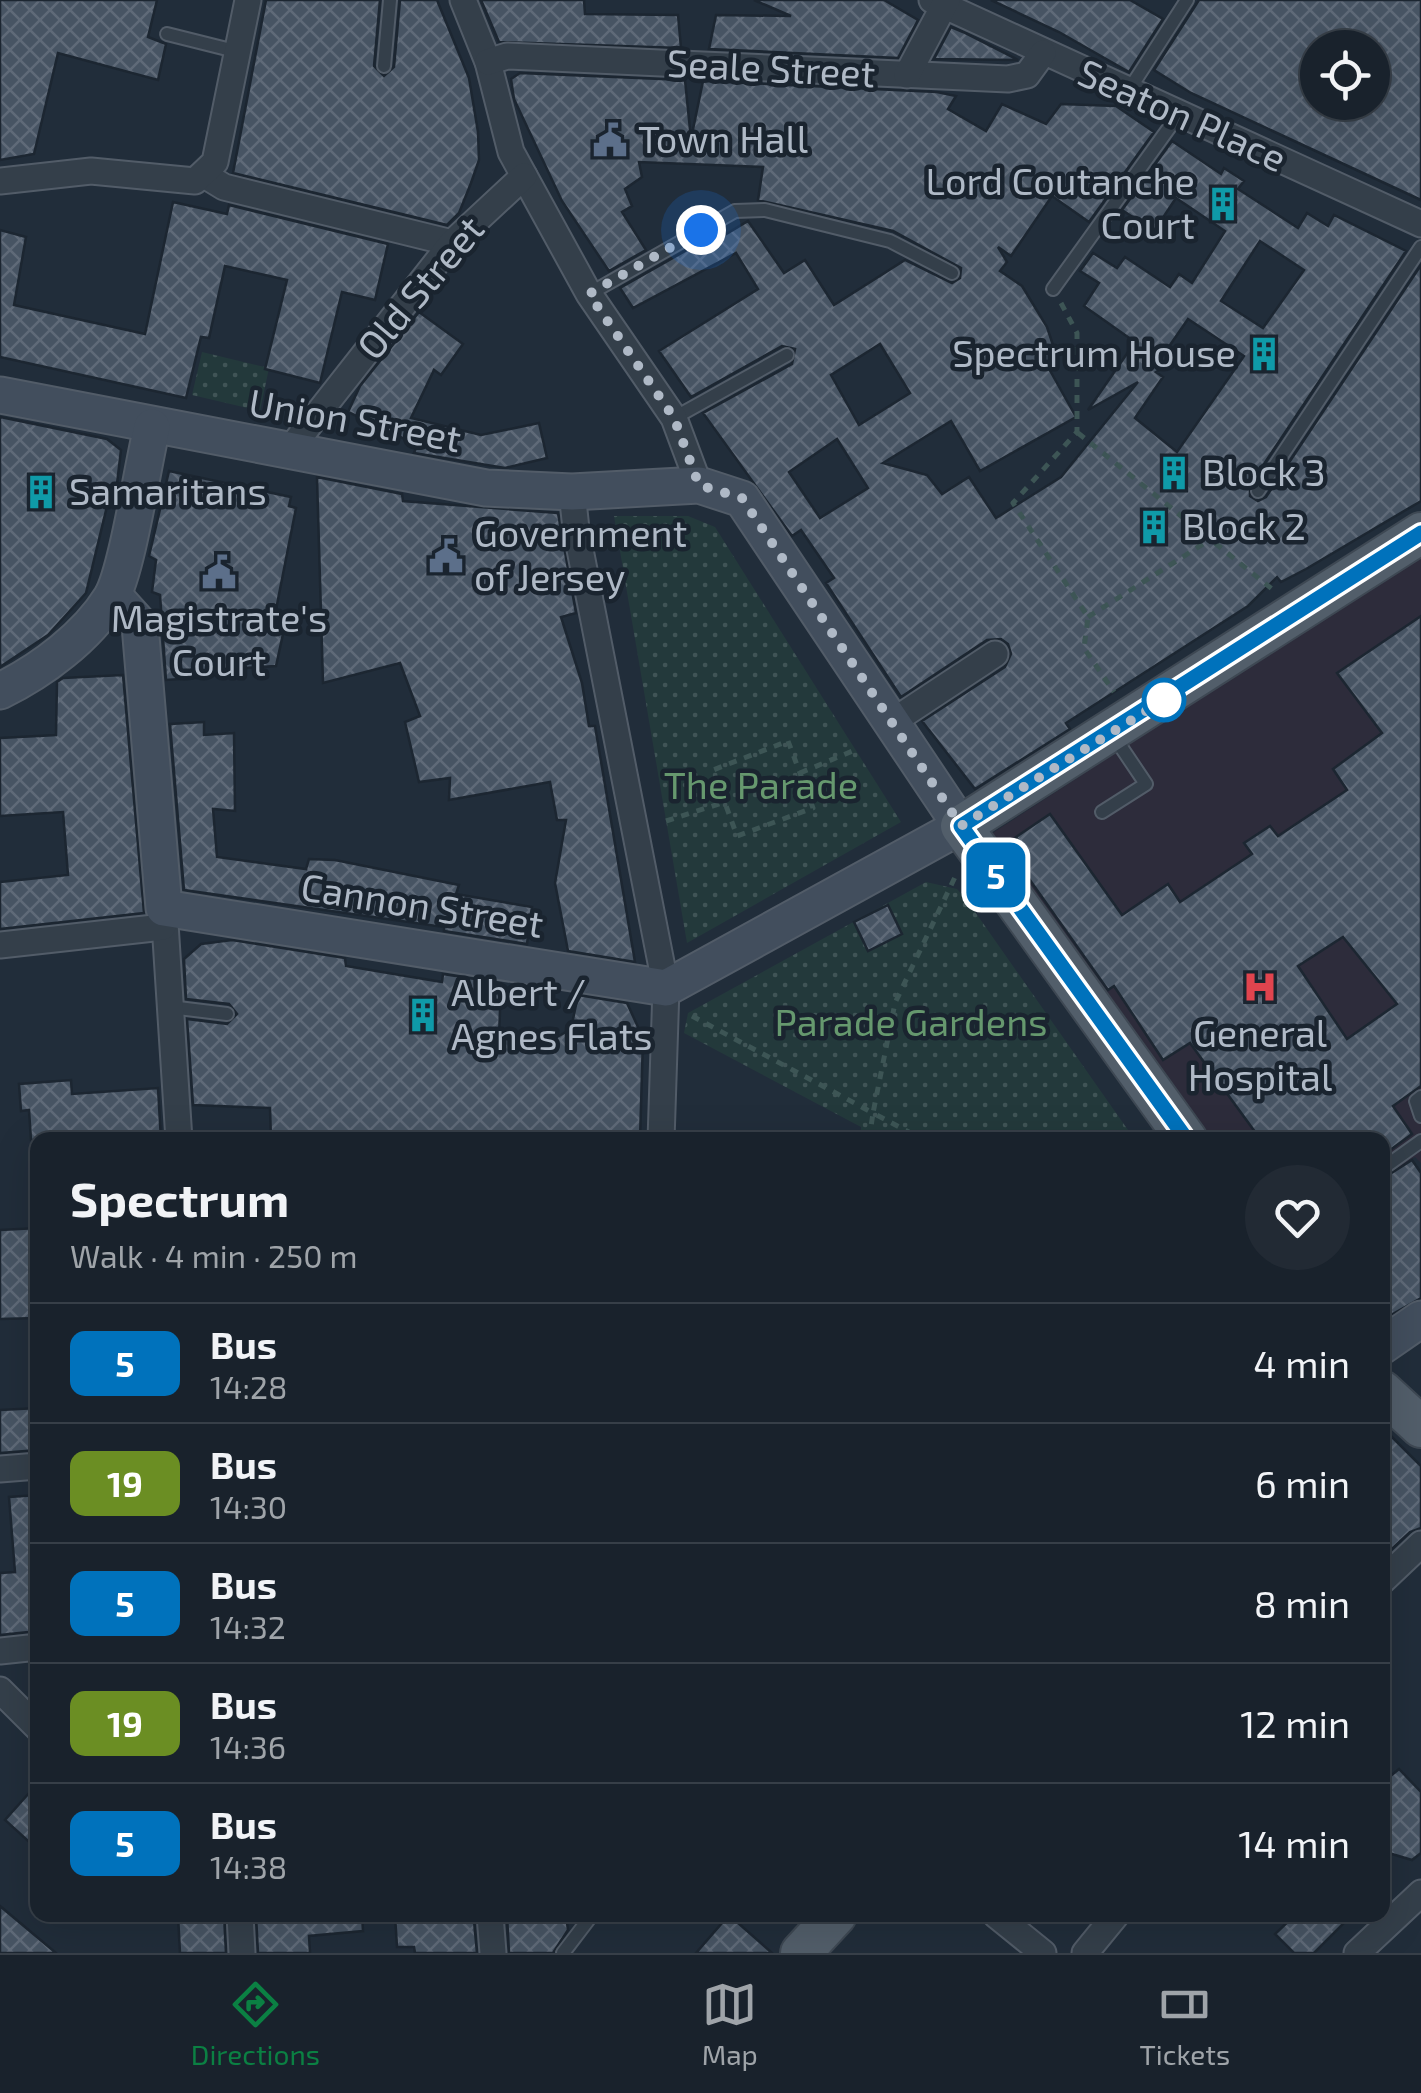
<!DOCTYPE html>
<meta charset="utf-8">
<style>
:root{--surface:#19222c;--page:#222a34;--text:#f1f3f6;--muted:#9fa4a9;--line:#373f48;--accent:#0b8043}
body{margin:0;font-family:"Exo 2",sans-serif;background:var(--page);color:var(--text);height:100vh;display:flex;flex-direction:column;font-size:38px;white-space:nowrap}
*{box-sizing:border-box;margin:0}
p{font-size:32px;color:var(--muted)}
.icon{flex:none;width:55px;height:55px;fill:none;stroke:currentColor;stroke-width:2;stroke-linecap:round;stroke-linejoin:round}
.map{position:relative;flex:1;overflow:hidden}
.panel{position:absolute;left:30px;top:1132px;width:1360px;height:790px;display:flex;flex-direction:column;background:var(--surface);border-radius:20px;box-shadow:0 10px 40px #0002,0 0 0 2px var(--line)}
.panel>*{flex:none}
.badge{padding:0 20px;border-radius:15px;font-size:35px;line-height:65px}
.tools{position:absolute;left:1300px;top:30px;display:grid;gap:20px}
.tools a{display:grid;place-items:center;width:90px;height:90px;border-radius:50%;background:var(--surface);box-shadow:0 10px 40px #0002,0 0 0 2px var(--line);font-size:50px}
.you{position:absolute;width:50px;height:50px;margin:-25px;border:8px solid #fff;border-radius:50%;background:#1a73e8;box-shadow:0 0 0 15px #1a73e833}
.map>.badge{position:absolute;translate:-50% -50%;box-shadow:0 0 0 5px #fff}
.round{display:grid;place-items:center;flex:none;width:105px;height:105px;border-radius:52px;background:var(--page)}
.overview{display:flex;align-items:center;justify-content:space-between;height:170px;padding:0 40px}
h1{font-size:48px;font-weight:700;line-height:75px}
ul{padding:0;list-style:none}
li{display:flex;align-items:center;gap:30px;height:120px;padding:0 40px;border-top:2px solid var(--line)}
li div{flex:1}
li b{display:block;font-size:38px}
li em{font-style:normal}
li .badge{min-width:110px;font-weight:700;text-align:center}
.tab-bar{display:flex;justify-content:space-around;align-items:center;height:140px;border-top:2px solid var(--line);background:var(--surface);font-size:28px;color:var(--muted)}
.tab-bar a{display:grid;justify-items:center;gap:5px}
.tab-bar .active{color:var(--accent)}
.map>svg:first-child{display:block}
.medical{fill:#2d2c3b}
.park{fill:url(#park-dots)}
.building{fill:url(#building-cross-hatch);stroke:#1c2631;stroke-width:2.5;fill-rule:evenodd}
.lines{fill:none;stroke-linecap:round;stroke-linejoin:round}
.lane-casing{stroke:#525c68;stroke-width:16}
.street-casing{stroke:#525c68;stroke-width:29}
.secondary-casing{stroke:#525c68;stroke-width:39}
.primary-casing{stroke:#3e4853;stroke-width:44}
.path{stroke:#3d5555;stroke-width:5;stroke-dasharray:8 8;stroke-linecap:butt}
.lane{stroke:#343f4a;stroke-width:12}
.street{stroke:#343f4a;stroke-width:25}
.secondary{stroke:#424e5d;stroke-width:35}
.primary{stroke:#525e6a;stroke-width:40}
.line-casing{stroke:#fff;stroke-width:22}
.line{stroke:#0072bc;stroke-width:15}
.walk{stroke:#afb9c6;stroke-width:10;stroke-dasharray:0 18}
.stop-dot{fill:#fff;stroke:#0072bc;stroke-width:5}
.labels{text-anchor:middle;stroke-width:9;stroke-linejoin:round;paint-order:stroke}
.street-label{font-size:38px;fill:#afb9c6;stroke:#1a242f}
.poi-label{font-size:38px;fill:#afb9c6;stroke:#1a242f;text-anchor:start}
.park-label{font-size:38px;fill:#66986e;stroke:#1a242f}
</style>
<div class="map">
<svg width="1421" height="1953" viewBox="0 0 1421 1953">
<defs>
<pattern id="park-dots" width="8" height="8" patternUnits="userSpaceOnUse" patternTransform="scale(2.5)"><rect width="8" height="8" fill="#23393b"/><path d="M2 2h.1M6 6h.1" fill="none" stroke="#405456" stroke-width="1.8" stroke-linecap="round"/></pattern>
<pattern id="building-cross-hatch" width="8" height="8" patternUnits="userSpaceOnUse" patternTransform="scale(2.5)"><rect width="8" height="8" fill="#475463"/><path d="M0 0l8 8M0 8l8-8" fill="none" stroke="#5f6a78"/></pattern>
</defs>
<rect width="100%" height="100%" fill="#212d3a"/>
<polygon class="medical" points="1421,554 1421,1163 1415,1157 1383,1179 1382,1140 1207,1140 991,834"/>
<g class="park">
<polygon points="202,352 269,368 260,411 192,395"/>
<polygon points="614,516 688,516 715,527 901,822 687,943"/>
<polygon points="926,882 957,889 966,899 1135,1140 860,1140 861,1127 684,1033 688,1013"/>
</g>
<g class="building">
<polygon points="0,0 157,0 148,37 166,44 158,80 58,53 34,154 0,160"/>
<polygon points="266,0 380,0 374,66 384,76 394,67 400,0 437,0 469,78 478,132 479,160 471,183 459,213 447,225 233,173"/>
<polygon points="481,0 584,0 585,14 678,15 681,48 499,42"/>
<polygon points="754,0 884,0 918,20 898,58 709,49 716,15 791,16"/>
<polygon points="991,0 1130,0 1163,19 1129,72 1059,32"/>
<path d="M1199,0h222v200l-230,-107 -37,-23zM1318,48h54v54h-54z"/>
<polygon points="951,27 963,32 1018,60 934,59"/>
<path d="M520,73l165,7 6,59 12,-58 234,11 19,4 -8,13 38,22 16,-27 44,20 15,-20 55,2 38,26 -65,90 -37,-26 -41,60 -13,-9 9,15 -7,9 22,15 25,41 11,33 -10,7 28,50 -96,54 -29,-50 -68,42 44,12 15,19 27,-17 27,41 65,-41 77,-95 -50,28 47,-68 -51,-36 15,-23 -19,-12 13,-18 24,15 8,-11 45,30 9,-13 13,9 33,-52 -49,-33 -22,33 -32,-21 50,-69 49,33 3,-6 20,13 -6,8 60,39 9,-15 21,13 6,-11 72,36 -156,234v11l8,5 8,-4 155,-232v236l-115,68 -25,13 -4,-5 -29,29 -182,117 4,6 -95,60 -53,-68 83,-54 6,-13 -3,-10 -7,-5 -14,1 -86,57 -75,-114 8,-5 -33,-48 -9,6 -89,-123 89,-49 3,-15 -13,-3 -91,51 -32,-46 99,-62 -22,-36 -103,55 -13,-20 95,-54 3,5 30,-18 36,52 21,-13 29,45 71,-45 47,23 8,-5 1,-10 -68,-37 -135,-31 5,-33 -124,-5 3,15 -17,12 7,17 -10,6 24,38 -37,21 -47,-70 -48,-102 -3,-20zM1260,241l44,29 -41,58 -42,-27zM1188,319l56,37 -67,96 -42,-34 28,-41 -7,-5 10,-6 -7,-5zM880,344l30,49 -51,32 -28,-50zM837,439l31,49 -48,30 -31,-46z"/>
<polygon points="173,202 227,214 229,205 388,244 375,300 342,292 320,383 265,369 287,280 225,266 209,338 201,337 186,398 0,357 0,230 26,237 14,305 145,334"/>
<polygon points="419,312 463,344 441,375 434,370 411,418 481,435 539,423 547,458 505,468 414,453 417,445 348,412 360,386"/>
<polygon points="0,417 107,439 121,450 115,501 109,498 86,593 48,635 0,667"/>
<polygon points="169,471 291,497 289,506 296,508 272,630 283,634 276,666 196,671 196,678 166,680 160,595 152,592 156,560 149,556"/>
<polygon points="317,477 402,494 403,501 558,513 576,613 561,617 582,683 589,726 595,726 635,962 568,951 555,883 566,820 557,820 550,782 449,800 450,778 419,782 405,722 420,716 400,663 323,683"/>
<path d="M1421,616v470l-28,20 19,28 -30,22v-16h-121l-71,-97 -27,17 -49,-74 -6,4 -98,-138 11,-7 -5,-8 34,-23 72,101 46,-31 12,18 72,-48 -8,-11 26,-17 8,10 69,-46 -14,-21 49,-36 -45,-60zM1343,937l54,67 -50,35 -49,-73z"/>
<polygon points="123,675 144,913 0,929 0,882 68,875 63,812 0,816 0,738 56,735 57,682 63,678"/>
<polygon points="204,722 204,735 234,733 235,811 213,809 217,857 306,869 309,859 335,860 459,885 456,894 532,907 527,944 444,931 444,927 184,890 170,724"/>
<polygon points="888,905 902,934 868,951 854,922"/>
<polygon points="232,940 345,958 346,966 442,982 443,974 501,983 499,1038 543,1045 571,1029 578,995 627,1003 643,1038 640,1140 271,1140 270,1108 193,1105 187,1019 227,1024 237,1014 229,1004 186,999 184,959 201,944"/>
<polygon points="71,1080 72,1094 158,1088 161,1140 31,1140 29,1110 21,1111 19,1084"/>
<polygon points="1412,1160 1421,1173 1421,1298 1382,1320 1382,1179"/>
<polygon points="38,1228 38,1318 0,1319 0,1230"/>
<polygon points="38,1408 38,1450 0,1453 0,1410"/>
<polygon points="1382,1427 1421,1466 1421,1528 1410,1532 1382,1558"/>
<polygon points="38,1495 38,1631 0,1635 0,1573 15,1572 9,1497"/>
<polygon points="1399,1769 1421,1792 1421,1853 1412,1860 1382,1851 1382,1783"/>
<polygon points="38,1783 38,1850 5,1820"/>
<polygon points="0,1906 56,1953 0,1953"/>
<polygon points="178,1915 224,1915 226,1953 180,1953"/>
<polygon points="256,1915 362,1915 363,1931 309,1936 310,1953 258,1953"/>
<polygon points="395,1915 431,1915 432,1922 474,1921 477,1953 415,1953 414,1947 397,1947"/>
<polygon points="507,1915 566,1915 568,1930 553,1953 509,1953"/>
<polygon points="729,1915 772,1953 696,1953"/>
<polygon points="1295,1915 1352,1915 1314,1953 1294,1953 1275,1934"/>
</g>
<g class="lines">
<g class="lane-casing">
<g id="lane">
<polyline points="167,34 239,52"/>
<polyline points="384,66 390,0"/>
<polyline points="1129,90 1187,0"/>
<polyline points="1053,289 1179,114"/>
<polyline points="589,294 735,211 765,210 890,241 952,273"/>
<polyline points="674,418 787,355"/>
<polyline points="1258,491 1421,247"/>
<polyline points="1102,812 1146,784 1113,735"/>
<polyline points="170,1007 227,1014"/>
<polyline points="1421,1097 1416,1101 1421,1116"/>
<polyline points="1382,1169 1421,1141"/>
<polyline points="563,1953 592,1915"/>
</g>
</g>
<g class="street-casing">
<g id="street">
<polyline points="463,0 488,62 511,152 589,294 674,418 699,485"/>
<polyline points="932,0 1421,224"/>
<polyline points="488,62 507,56 1008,79 1027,75 1043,53"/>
<polyline points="907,75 947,0"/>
<polyline points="206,176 224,187 452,243"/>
<polyline points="0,181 91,171 195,181 215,162 248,0"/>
<polyline points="287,453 452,243 524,176"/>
<polyline points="572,492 576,529 666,988 661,1140"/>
<polyline points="892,722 995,654"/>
<polyline points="164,908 179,1140"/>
<polyline points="0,945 163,927"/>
<polyline points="0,1469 38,1466"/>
<polyline points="1382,1581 1421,1544"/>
<polyline points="0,1651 38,1647"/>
<polyline points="0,1690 38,1728"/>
<polyline points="240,1915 242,1953"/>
<polyline points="490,1915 493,1953"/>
<polyline points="996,1915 1043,1953"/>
<polyline points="1085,1953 1116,1915"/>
<polyline points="1357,1953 1421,1893"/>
</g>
</g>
<g class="secondary-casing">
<g id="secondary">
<polyline points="0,395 486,488 572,492 699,485 742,499 961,826 666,988 164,908 140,625 113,595"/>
<path d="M0,691c41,-20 87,-54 111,-93 16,-26 32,-134 41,-171"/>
<polyline points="1382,1346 1421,1319"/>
</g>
</g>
<g class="primary-casing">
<g id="primary">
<polyline points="1187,1140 961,826 1421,533"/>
<polyline points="1382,1391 1421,1427"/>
<polyline points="801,1953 836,1915"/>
</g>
</g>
<g class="path">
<polyline points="1061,303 1077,333 1077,432 1013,503 1088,617 1084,648 1114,692"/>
<polyline points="1078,433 1272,589"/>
<polyline points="1088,617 1211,539"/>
<polygon points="788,741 813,808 737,836 713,770"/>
<polyline points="800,773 855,750"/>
<polyline points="666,821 725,802"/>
<polyline points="692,1016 873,1113 895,1003 956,875"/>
<polyline points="869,1140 873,1113 924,1140"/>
</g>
<use href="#lane" class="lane"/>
<use href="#street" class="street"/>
<use href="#secondary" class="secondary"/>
<use href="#primary" class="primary"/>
</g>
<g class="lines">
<g class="line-casing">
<polyline id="line" points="1187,1140 961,826 1421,533"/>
</g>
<use href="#line" class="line"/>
<polyline class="walk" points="701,230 589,294 674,418 699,485 742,498 961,826 1164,700"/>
</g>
<defs>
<g id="civic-bare" transform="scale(2.7)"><path d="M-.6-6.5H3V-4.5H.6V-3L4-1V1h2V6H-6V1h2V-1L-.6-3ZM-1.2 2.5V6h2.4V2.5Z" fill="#5c6f8a" stroke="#1a242f" stroke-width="2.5" paint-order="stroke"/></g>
<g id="building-bare" transform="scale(2.7)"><path d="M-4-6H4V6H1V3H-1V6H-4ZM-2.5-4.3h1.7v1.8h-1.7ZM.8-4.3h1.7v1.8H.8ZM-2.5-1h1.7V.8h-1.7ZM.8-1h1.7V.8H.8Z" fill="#0f9aa8" stroke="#1a242f" stroke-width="2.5" paint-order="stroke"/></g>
<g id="hospital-bare" transform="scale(2.7)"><path d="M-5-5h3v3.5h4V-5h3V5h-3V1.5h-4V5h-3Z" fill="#e0444e" stroke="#1a242f" stroke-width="2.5" paint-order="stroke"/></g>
</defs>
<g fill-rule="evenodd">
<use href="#civic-bare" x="610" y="140"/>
<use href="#building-bare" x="1223" y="204"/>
<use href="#building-bare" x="1264" y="354"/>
<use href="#building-bare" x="1174" y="473"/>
<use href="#building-bare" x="41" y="492"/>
<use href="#building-bare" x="1154" y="527"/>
<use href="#civic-bare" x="446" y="556"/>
<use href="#civic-bare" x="219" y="572"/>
<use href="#hospital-bare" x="1260" y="987"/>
<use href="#building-bare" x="423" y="1015"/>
</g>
<circle class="stop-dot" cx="1164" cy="700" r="20"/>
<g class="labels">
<g class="street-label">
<text transform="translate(771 69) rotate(3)" y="13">Seale Street</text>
<text transform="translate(1182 116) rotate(24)" y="13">Seaton Place</text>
<text transform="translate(421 288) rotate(-50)" y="13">Old Street</text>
<text transform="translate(355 421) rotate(10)" y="13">Union Street</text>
<text transform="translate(422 906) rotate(9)" y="13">Cannon Street</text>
</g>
<g class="poi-label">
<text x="638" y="153">Town Hall</text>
<text x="1195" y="195" text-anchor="end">Lord Coutanche<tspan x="1195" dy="44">Court</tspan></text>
<text x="1236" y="367" text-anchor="end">Spectrum House</text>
<text x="1202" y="486">Block 3</text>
<text x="69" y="505">Samaritans</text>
<text x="1182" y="540">Block 2</text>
<text x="474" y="547">Government<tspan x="474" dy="44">of Jersey</tspan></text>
<text x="219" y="632" text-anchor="middle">Magistrate's<tspan x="219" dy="44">Court</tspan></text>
<text x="451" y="1006">Albert /<tspan x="451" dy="44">Agnes Flats</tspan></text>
<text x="1260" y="1047" text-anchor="middle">General<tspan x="1260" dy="44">Hospital</tspan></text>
</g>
<g class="park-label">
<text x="761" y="799">The Parade</text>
<text x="911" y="1036">Parade Gardens</text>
</g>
</g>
</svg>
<div class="tools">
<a><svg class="icon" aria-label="locate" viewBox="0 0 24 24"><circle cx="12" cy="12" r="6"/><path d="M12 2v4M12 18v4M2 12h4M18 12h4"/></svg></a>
</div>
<div class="you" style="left:701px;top:230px"></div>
<b class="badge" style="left:996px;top:875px;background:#0072bc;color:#fff">5</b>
<section class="panel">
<div class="overview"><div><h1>Spectrum</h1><p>Walk · 4 min · 250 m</p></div><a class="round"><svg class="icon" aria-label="heart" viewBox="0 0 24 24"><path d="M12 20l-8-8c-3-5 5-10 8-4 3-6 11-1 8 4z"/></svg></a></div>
<ul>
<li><span class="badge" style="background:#0072bc;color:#fff">5</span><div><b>Bus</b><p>14:28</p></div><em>4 min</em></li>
<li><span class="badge" style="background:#6b8e23;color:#fff">19</span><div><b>Bus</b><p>14:30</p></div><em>6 min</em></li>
<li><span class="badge" style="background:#0072bc;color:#fff">5</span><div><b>Bus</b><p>14:32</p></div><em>8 min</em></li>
<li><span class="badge" style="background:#6b8e23;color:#fff">19</span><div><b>Bus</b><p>14:36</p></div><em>12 min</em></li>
<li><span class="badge" style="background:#0072bc;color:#fff">5</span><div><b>Bus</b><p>14:38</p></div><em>14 min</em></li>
</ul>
</section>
</div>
<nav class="tab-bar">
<a class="active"><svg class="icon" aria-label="directions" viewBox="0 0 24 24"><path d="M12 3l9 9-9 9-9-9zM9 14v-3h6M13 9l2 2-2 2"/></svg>Directions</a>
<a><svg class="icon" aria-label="map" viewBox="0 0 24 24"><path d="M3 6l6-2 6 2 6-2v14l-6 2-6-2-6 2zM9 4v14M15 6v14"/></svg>Map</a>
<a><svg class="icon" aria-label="tickets" viewBox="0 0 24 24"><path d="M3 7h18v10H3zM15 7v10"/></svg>Tickets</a>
</nav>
